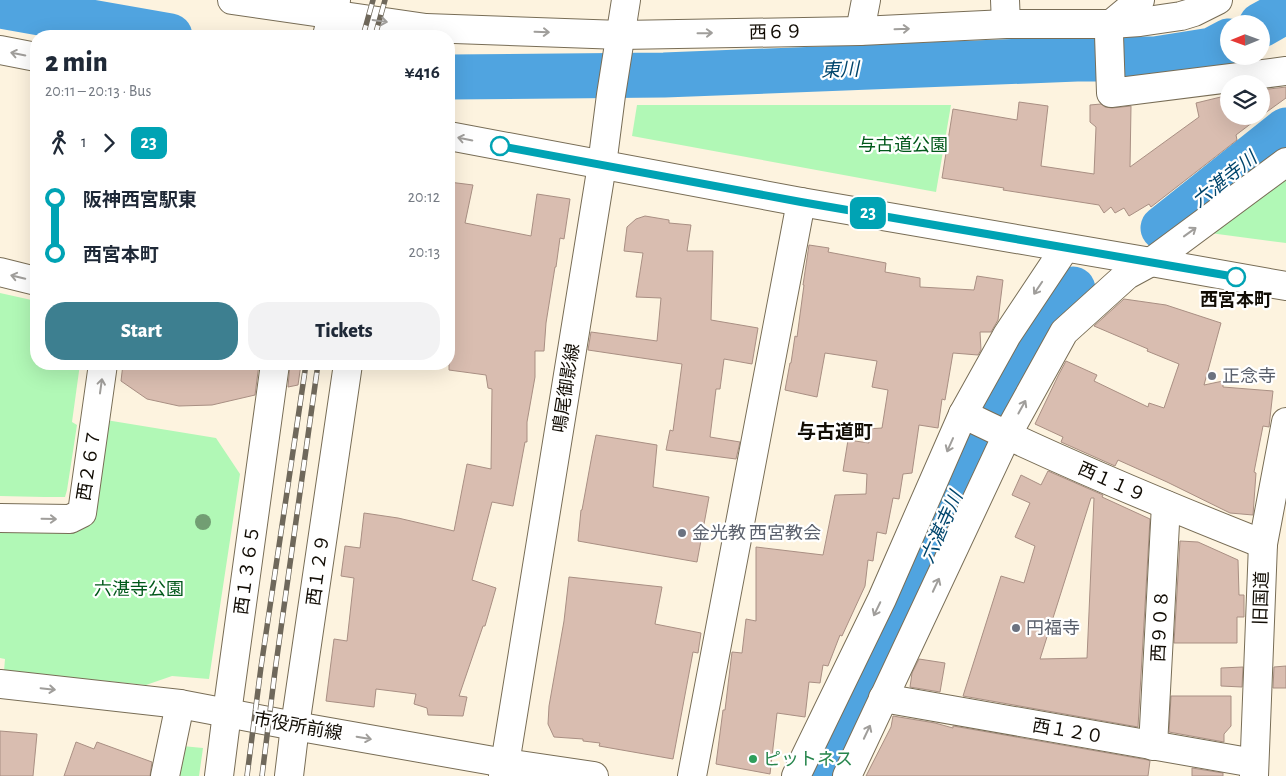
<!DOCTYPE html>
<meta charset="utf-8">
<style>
:root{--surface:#fff;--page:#f2f2f3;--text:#1f2937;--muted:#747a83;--accent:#3d7f90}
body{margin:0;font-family:"Alegreya Sans","Noto Sans JP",sans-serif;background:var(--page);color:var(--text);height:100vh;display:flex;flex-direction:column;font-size:19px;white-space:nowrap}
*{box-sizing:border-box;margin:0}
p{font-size:16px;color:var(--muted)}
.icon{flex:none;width:28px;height:28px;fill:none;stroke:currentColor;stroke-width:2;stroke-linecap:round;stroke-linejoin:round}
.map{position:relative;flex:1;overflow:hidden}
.details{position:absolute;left:30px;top:30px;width:425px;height:340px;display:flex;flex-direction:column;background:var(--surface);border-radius:20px;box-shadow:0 5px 20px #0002}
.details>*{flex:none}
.badge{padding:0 10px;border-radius:8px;font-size:18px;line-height:32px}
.needle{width:32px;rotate:269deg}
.tools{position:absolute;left:1220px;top:15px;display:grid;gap:10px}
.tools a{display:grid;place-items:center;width:50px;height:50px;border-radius:50%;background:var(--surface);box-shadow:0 5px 20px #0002;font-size:25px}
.map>.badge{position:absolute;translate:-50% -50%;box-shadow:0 0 0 2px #fff}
.legs{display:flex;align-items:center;gap:8px;height:55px;padding:0 15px;font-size:16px}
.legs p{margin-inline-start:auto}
.head{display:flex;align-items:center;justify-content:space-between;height:85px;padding:0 15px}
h1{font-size:28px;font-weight:800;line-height:38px}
.action{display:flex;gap:10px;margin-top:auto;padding:10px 15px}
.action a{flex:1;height:58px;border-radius:20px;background:var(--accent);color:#fff;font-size:20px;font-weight:800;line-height:58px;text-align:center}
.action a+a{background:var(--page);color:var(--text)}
ul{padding:0 15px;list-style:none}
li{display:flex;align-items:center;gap:18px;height:55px;font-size:19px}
li i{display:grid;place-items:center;width:8px;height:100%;margin:0 6px;background:currentColor}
li i::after{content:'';width:12px;height:12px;margin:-6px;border:4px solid;border-radius:50%;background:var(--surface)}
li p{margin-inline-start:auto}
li:first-child i{background:linear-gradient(#0000 50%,currentColor 0)}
li:last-child i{background:linear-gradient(currentColor 50%,#0000 0)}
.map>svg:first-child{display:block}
.green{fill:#b1f8b6}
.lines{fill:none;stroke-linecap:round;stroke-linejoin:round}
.river{stroke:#50a4e0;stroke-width:45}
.building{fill:#d9bdb0;stroke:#a98f83;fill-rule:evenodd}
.street-casing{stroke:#786d56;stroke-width:30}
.secondary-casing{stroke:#786d56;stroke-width:30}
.street{stroke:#fff;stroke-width:28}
.secondary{stroke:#fff;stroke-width:28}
.rail-casing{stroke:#6f685b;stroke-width:5.5}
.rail{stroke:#fff;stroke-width:4;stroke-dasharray:11;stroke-linecap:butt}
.tree{fill:#729e73}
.oneway{stroke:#a09e9b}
.line-1-casing{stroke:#fff;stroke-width:11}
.line-1{stroke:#00a3b4;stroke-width:8}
.stop-1-dot{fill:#fff;stroke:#00a3b4;stroke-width:2.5}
.worship-dot{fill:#6b7280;stroke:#fff;stroke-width:2}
.leisure-dot{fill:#2e9e5b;stroke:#fff;stroke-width:2}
.labels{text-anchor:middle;stroke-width:4.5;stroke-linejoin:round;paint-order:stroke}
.street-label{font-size:18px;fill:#120d05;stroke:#fff}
.park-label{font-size:18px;fill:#01581a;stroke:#fff}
.stop-label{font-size:18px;font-weight:bold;fill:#120d05;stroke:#fff}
.worship-label{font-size:18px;fill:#5b616d;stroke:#fff;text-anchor:start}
.leisure-label{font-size:18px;fill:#27864d;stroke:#fff;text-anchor:start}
.water-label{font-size:19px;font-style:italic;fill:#00456c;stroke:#fff}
.neighbourhood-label{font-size:19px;font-weight:bold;fill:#120d05;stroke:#fff}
</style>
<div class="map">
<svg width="1286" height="776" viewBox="0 0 1286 776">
<rect width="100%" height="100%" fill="#fdf3df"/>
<g class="green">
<polygon points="637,105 951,105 936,192 632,136"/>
<polygon points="1286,169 1286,243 1210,233"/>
<polygon points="0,293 36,301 36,364 80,364 72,422 77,425 67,490 65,497 44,497 0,496"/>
<polygon points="106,420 216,438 240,474 209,679 172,676 146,685 56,676 25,678 4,671 5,659 0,658 0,531 87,525"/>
<polygon points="182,746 203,748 199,776 176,776"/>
</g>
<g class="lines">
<g class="river">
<polyline points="0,6 170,36"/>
<polyline points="1261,25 1286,11"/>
<polyline points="449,77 664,75 1077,59 1155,59 1212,50 1229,41"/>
<polyline points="1163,228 1286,130"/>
<polyline points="825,776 910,597 981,437 1041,324 1057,305 1073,289"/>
</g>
</g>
<g class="building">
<polygon points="1286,87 1286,98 1261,116 1261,90"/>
<polygon points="1229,95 1229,116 1261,116 1236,135 1237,140 1151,207 1149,204 1129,216 1124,208 1115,213 1111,207 1104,213 1099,205 1003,190 1004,188 942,178 953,109 1017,120 1019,102 1048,106 1041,166 1094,174 1096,127 1090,122 1090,105 1101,104 1105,107 1112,108 1131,106 1130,167 1199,117 1196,103"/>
<polygon points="449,182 473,185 465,223 531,236 537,194 570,199 564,239 560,238 556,267 555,267 546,323 544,351 535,351 535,377 527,422 527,442 525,442 513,506 492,502 472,580 496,588 485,626 483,626 459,696 467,697 463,716 428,715 427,708 414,704 416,694 376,689 374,707 326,701 334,639 347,641 354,578 341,576 345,546 360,548 364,513 398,518 454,531 467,464 491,469 492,389 488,388 486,375 449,370"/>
<polygon points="645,216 669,220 669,223 691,225 687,251 713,251 711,320 758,328 752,364 724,359 720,389 716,389 710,437 740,442 736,459 666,450 670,430 673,431 682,364 588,350 591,332 657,341 661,298 636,297 643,253 624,251 627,227 636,219"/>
<polygon points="809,245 829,248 828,252 886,263 885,272 920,278 920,287 974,290 977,276 1003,280 998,320 991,332 980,332 981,350 978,355 953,353 945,400 942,399 938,428 919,425 912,473 903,474 899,499 893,498 886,534 877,532 873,561 868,560 865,586 842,636 840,635 828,666 823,665 820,683 809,682 805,717 777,713 770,774 716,764 723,710 725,710 732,652 742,653 746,619 756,621 756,547 823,555 835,495 866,494 867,474 843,471 848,440 869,443 867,429 882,428 888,390 872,387 877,361 825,353 817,397 785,390 790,363 791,363 795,336 797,337 804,285 803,285"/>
<polygon points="1124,299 1166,305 1221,323 1204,385 1223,381 1223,387 1273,391 1269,427 1263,426 1254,472 1256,473 1253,515 1230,513 1167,482 1118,460 1115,466 1061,442 1063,437 1035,424 1058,376 1066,361 1097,375 1094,381 1148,407 1149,403 1164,408 1179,364 1147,351 1148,349 1094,326"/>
<polygon points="123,364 259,364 255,395 212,405 179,406 147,399 121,381"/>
<polygon points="290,364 301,364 298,385 288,387"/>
<polygon points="596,435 657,445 653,487 709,497 697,562 578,541 581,510 582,510 592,455"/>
<path d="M1048,471l55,24 -1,2 48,22 -12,208 -175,-31 38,-120 23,7 11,-37 -20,-9 15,-34 -18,-8 9,-20 20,10zM1091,498h3l-7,160 -47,1z"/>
<polygon points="1180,541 1198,542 1238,560 1239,595 1244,595 1244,617 1237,617 1237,643 1174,643"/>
<polygon points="569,577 662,587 655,624 701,633 698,653 693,652 673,759 599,746 600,743 583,741 583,739 554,737 548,724 549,706 564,621"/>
<polygon points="919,659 945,663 940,692 910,687 912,673"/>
<polygon points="1286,666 1286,688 1273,688 1274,667"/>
<polygon points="1243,667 1242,687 1221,686 1221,668"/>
<polygon points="1171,696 1231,696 1231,726 1224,734 1224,742 1169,732"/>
<polygon points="893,716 935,723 953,728 953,726 1148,760 1150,761 1148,776 866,776 891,727"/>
<polygon points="0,731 37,734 33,776 0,776"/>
<polygon points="76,742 94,749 97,742 152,762 150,776 64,776"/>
<polygon points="1192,768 1223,773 1223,776 1192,776"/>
</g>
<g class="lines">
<g class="street-casing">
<g id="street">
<polyline points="232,0 426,28 621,35 860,31 1006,24 1111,24 1140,22 1181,16 1194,12 1218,0"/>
<polyline points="1005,0 1006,24"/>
<polyline points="1140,0 1111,24 1109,35 1111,93 1286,71"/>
<polyline points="860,31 866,0"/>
<polyline points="327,36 336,0"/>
<polyline points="0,272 36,281"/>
<path d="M963,414c98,48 199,90 300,130"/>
<polyline points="0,518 70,519 82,513 103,364"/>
<polyline points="883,698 1254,763"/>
<polyline points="1153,746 1166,505"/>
<polyline points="165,776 180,704"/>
<polyline points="219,776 227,713 275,364"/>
<polyline points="289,776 295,726 348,364"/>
<polyline points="692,776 801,202"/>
<polyline points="796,776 882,599 963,414 1007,335 1065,248"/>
<polyline points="847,776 1007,435 1064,332 1127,275 1151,262"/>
</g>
</g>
<g class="secondary-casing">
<g id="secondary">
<polyline points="0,50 36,57"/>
<polyline points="449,136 801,202 1151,262 1286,286"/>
<polyline points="1151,262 1286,162"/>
<polyline points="0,684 180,704 295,726 505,763 594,776"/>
<polyline points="503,776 602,165 611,95 626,0"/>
<polyline points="1254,776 1263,544 1286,422"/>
</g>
</g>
<use href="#street" class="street"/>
<use href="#secondary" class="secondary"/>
<g class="rail-casing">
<g id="rail">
<polyline points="363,36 373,0"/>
<polyline points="375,36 385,0"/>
<polyline points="247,776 261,667 306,364"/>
<polyline points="262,776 275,671 318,364"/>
</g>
</g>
<use href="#rail" class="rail"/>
</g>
<circle class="tree" cx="203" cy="522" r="8"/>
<defs><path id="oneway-shaft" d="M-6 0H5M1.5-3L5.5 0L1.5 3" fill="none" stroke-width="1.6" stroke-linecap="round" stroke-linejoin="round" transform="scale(1.25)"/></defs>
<g class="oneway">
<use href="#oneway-shaft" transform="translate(380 21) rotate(8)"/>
<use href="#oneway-shaft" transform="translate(902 29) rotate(-2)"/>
<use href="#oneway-shaft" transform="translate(542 32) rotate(2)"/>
<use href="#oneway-shaft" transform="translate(705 33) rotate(-1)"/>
<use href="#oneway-shaft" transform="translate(18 54) rotate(-169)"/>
<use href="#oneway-shaft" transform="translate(465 139) rotate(-169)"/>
<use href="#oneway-shaft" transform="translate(1190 232) rotate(-36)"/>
<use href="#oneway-shaft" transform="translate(18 277) rotate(-166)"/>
<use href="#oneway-shaft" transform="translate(1038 288) rotate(124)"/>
<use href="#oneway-shaft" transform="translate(101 386) rotate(-82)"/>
<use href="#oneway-shaft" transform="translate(1022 407) rotate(-61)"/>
<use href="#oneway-shaft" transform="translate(950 445) rotate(114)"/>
<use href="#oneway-shaft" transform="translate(49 519) rotate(1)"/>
<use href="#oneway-shaft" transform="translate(936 585) rotate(-65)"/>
<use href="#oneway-shaft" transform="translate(877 609) rotate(116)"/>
<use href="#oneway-shaft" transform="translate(48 689) rotate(6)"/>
<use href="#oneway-shaft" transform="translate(867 732) rotate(-65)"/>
<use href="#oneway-shaft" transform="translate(364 738) rotate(10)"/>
</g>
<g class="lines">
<g class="line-1-casing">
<polyline id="line-1" points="500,146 801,202 1236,277"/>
</g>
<use href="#line-1" class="line-1"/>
</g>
<g class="stop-1-dot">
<circle cx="500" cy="146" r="9"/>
<circle cx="1236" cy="277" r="9"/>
</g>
<g class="worship-dot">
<circle cx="1212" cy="376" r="5"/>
<circle cx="682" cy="533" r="5"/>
<circle cx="1016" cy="628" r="5"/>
</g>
<circle class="leisure-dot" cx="753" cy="759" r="5"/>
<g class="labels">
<g class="street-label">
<text transform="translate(776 32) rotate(-1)" y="6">西６９</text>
<text transform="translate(566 388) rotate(-81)" y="6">鳴尾御影線</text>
<text transform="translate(89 465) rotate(-81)" y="6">西２６７</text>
<text transform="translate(1112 482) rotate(24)" y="6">西１１９</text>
<text transform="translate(247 570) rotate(-82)" y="6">西１３６５</text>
<text transform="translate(318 570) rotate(-82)" y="6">西１２９</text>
<text transform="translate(1261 598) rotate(-88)" y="6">旧国道</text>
<text transform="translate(1160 626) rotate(-87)" y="6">西９０８</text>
<text transform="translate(298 726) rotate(10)" y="6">市役所前線</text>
<text transform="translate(1068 731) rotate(10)" y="6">西１２０</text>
</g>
<g class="park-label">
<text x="903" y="151">与古道公園</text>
<text x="139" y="595">六湛寺公園</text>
</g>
<g class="stop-label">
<text x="1236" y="306">西宮本町</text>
</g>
<g class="worship-label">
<text x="1222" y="382">正念寺</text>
<text x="692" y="539">金光教 西宮教会</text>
<text x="1026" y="634">円福寺</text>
</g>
<g class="leisure-label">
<text x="763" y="765">ピットネス</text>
</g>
<g class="water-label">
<text transform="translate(840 69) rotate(-2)" y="7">東川</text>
<text transform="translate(1224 179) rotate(-39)" y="7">六湛寺川</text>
<text transform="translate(941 527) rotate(-66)" y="7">六湛寺川</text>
</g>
<g class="neighbourhood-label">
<text x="835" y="438">与古道町</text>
</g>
</g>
</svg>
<div class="tools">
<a><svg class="needle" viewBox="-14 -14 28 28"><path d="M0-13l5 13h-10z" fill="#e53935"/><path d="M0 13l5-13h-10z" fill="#747a83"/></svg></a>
<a><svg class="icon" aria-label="layers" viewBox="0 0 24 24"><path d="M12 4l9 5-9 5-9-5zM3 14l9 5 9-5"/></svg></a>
</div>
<b class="badge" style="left:868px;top:213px;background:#00a3b4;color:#fff">23</b>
<section class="details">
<div class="head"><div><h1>2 min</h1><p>20:11 – 20:13 · Bus</p></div><b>¥416</b></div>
<div class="legs"><svg class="icon" aria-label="walk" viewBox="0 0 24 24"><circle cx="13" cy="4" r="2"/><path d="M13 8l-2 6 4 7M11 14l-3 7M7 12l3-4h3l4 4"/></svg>1<svg class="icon" aria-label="forward" viewBox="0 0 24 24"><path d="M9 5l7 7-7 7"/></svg><b class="badge" style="background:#00a3b4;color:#fff">23</b></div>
<ul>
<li><i style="color:#00a3b4"></i><b>阪神西宮駅東</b><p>20:12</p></li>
<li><i style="color:#00a3b4"></i><b>西宮本町</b><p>20:13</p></li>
</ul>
<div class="action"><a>Start</a><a>Tickets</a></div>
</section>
</div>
